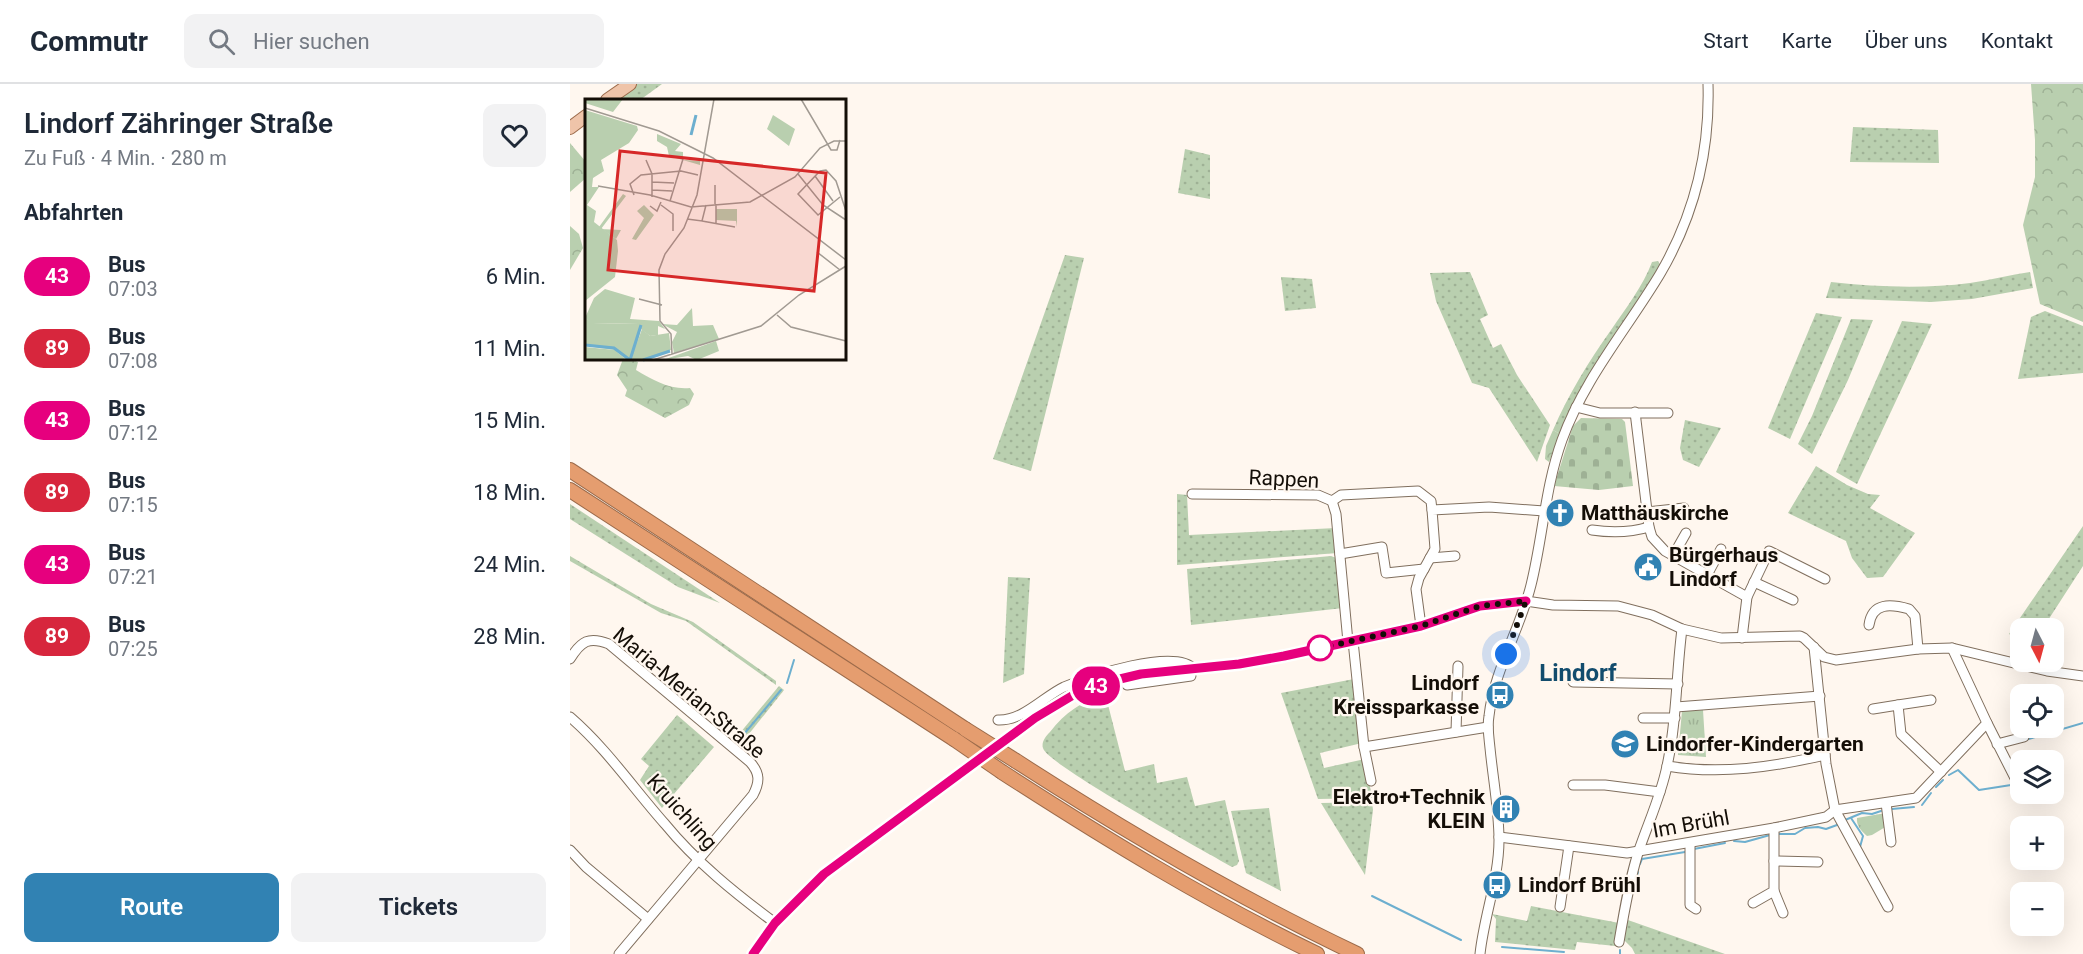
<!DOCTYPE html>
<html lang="de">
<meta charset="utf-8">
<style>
:root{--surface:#fff;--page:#f2f2f3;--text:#1f2937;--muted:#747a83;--line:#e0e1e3;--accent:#3182b3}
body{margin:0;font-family:Roboto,sans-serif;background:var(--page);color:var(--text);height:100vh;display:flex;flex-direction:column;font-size:22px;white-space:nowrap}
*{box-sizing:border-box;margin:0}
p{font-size:20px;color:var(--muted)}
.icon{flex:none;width:33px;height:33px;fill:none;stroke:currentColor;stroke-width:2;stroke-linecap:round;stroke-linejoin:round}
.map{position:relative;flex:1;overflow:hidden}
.panel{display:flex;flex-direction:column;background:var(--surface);width:570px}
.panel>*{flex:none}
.badge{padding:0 12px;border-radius:20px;font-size:21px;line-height:39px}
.needle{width:39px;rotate:174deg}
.buttons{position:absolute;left:1440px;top:534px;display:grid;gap:12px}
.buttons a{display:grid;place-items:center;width:54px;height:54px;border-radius:12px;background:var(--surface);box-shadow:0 6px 24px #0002;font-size:30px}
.you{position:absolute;width:30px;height:30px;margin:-15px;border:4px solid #fff;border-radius:50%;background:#1a73e8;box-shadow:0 0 0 9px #1a73e833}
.map>.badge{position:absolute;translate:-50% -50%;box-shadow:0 0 0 3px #fff}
h2{padding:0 24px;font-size:22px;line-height:54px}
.round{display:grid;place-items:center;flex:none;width:63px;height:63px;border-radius:12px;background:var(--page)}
.overview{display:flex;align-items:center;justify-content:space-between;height:102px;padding:0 24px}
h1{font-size:28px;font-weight:600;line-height:45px}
.button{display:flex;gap:12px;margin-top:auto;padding:12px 24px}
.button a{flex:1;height:69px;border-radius:12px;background:var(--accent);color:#fff;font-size:24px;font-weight:600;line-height:69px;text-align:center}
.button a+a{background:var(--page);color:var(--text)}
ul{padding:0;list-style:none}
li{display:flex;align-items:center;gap:18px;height:72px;padding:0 24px}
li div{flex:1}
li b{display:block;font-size:22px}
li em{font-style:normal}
li .badge{min-width:66px;font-weight:700;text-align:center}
header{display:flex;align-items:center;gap:36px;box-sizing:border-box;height:84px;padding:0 30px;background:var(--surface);border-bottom:2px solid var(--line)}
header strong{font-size:28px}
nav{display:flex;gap:33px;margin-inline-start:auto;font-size:21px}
.search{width:420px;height:54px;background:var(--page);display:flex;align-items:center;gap:15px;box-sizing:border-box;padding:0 21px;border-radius:12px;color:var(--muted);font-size:22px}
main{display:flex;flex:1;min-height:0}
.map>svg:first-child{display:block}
.grass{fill:url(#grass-dots)}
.forest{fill:url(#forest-crowns)}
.cemetery{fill:url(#cemetery-stones)}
.park{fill:url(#park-tufts)}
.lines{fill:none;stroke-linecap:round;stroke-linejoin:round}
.stream{stroke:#6dafcf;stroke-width:2}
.minor-casing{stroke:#806f5e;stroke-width:11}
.major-casing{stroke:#9c6b4b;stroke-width:14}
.highway-casing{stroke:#9c6b4b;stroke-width:16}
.minor{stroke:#fff;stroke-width:9}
.major{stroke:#efc4a9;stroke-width:12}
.highway{stroke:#e59d6f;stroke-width:14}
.highway-bridge-casing{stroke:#9c6b4b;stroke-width:16;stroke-linecap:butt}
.highway-bridge{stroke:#e59d6f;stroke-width:14}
.line-casing{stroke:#fff;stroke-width:14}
.line{stroke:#e6007e;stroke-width:9}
.walk{stroke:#140e07;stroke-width:6;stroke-dasharray:0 10.8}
.stop-dot{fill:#fff;stroke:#e6007e;stroke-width:3}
.labels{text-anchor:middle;stroke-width:4.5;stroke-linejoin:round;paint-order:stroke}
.street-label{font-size:21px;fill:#140e07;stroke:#fff7ef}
.poi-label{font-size:21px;font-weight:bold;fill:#140e07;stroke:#fff7ef;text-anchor:start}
.quarter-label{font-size:24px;font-weight:bold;fill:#124c6d;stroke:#fff7ef}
.inset-river{fill:none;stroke:#6dafcf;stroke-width:3}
.inset-road{fill:none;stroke:#a19a92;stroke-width:1.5}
.view{fill:#d62828;fill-opacity:0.15;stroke:#d62828;stroke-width:3}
.inset-edge{fill:none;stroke:#140e07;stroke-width:3}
</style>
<header>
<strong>Commutr</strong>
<div class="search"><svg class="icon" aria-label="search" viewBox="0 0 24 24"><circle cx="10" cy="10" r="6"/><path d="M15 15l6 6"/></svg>Hier suchen</div>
<nav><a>Start</a><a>Karte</a><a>Über uns</a><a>Kontakt</a></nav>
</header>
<main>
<section class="panel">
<div class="overview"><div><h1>Lindorf Zähringer Straße</h1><p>Zu Fuß · 4 Min. · 280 m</p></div><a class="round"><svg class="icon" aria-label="heart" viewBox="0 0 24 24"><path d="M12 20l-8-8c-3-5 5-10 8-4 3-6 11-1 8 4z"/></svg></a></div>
<h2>Abfahrten</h2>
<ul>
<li><span class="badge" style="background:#e6007e;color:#fff">43</span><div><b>Bus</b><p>07:03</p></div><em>6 Min.</em></li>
<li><span class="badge" style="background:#d7263d;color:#fff">89</span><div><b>Bus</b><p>07:08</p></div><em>11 Min.</em></li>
<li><span class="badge" style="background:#e6007e;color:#fff">43</span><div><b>Bus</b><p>07:12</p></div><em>15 Min.</em></li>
<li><span class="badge" style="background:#d7263d;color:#fff">89</span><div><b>Bus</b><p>07:15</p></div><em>18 Min.</em></li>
<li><span class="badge" style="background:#e6007e;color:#fff">43</span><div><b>Bus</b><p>07:21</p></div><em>24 Min.</em></li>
<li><span class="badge" style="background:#d7263d;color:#fff">89</span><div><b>Bus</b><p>07:25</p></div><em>28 Min.</em></li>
</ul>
<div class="button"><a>Route</a><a>Tickets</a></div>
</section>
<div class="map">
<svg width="1513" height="870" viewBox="0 0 1513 870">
<defs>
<pattern id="grass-dots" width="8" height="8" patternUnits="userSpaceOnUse" patternTransform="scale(1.5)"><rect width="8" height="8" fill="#b9cfaf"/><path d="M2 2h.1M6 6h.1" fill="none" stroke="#9eb195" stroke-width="1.8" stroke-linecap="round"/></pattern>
<pattern id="forest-crowns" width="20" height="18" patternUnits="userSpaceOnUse" patternTransform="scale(1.5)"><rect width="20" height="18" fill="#b9cfaf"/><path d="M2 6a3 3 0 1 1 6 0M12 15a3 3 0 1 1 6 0" fill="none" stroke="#9eb195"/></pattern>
<pattern id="cemetery-stones" width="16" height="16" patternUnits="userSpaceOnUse" patternTransform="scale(1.5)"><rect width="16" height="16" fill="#b9cfaf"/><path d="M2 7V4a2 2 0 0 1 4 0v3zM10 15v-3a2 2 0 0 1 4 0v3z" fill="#9eb195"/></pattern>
<pattern id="park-tufts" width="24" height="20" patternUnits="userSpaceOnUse" patternTransform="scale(1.5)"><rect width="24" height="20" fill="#b9cfaf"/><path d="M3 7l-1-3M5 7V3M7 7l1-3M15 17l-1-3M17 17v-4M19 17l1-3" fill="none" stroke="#9eb195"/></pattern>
</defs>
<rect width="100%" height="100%" fill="#fff7ef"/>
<g class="grass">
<polygon points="65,0 92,0 70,16 43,16"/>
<polygon points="1283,43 1368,46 1369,79 1280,78"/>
<polygon points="615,65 640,71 640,115 608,109"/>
<polygon points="495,171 514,174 461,387 423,375"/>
<path d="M1088,177l3,5 -101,168 -7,-4c15,-35 36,-69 58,-100 15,-22 32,-44 41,-68z"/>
<polygon points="900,188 918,231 910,235 923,264 931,260 947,291 980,341 967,378 919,304 902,299 866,217 860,189"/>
<path d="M1460,188l3,16 -61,11 -41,3 -105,-4 5,-16c46,5 93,7 139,1 20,-3 40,-8 60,-11z"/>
<polygon points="711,193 742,195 746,224 715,227"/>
<polygon points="1475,227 1513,242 1513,289 1448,295 1461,233"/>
<polygon points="1246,229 1272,233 1220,355 1198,344"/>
<polygon points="1281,235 1303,236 1278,296 1242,370 1228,360 1242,332"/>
<polygon points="1332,237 1362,240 1287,400 1266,388"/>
<polygon points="1115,336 1151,344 1129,383 1113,376 1110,364"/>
<polygon points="1246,382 1277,401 1298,410 1310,411 1300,424 1345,449 1313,493 1297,494 1282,474 1276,457 1218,429"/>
<polygon points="607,410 617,411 619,451 766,444 768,469 607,481"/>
<polygon points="0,420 150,519 108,503 0,435"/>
<polygon points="1513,442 1513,482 1473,544 1450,544 1450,556 1439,550"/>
<polygon points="0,472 81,520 123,538 206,597 206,601 116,537 91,529 0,477"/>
<polygon points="761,472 769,475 773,524 621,541 617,485"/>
<polygon points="438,493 460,494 454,590 433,599"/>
<polygon points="784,595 792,659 750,669 754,684 795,675 802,714 748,715 711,609"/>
<polygon points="209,602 214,606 171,660 165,655"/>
<path d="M535,609l20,78 29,-7 3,19 30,-6 8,29 30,-6 14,61 -2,4 -5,2c-24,-14 -186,-103 -189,-119 -2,-6 3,-12 7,-16 15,-20 32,-30 55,-39z"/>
<polygon points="107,631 144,663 92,724 70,696 79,682 71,675"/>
<polygon points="802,718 803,726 795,791 751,719"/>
<polygon points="699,724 711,807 676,789 661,727"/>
<polygon points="961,822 1049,839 1045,862 1007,858 1005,866 925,858 926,835 922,830 957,837"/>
<polygon points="1055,835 1155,870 1065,870 1062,864 1052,854"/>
</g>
<g class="forest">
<polygon points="1461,0 1513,0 1513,238 1470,220 1453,141 1465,93 1465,56"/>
<polygon points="0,59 16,78 16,94 0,108"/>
<polygon points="0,142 9,150 13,164 0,186"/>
<path d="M53,275h8l7,3 -2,8c17,10 34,20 54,18l4,6 -5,11 -24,13 -40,-22 2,-6 -10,-15z"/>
<polygon points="983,346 990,350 979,378 975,375 976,362"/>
</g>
<polygon class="cemetery" points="1011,334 1052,335 1055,338 1063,402 1029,406 984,402 1003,342"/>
<g class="park">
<polygon points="1133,626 1136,673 1108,671 1112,627"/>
<path d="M1310,730h5l2,12 -15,9 -5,1c-6,-5 -11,-11 -10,-18z"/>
</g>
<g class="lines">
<g class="stream">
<polyline points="217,599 224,576"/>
<polyline points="169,656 211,606"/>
<polyline points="1455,656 1513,639"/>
<polyline points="1379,691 1388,686 1409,706 1441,701"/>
<polyline points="1366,703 1373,696"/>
<polyline points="1352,721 1361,709"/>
<polyline points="1322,725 1344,723"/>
<polyline points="1281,734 1293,752 1290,763"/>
<polyline points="1275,736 1292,729 1302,730 1311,727"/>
<polyline points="1209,750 1225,750 1235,744 1248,743 1256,745 1267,741"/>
<polyline points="1164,757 1175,758 1200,751"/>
<polyline points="1124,765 1155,759"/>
<polyline points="1070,780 1072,775 1115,768"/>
<polyline points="1064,804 1068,788"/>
<polyline points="802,812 891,856"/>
<polyline points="932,863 994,868"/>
<polyline points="1050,870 1050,866"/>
</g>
<g class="minor-casing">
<g id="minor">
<polyline points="1006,323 1030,329 1098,329"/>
<polyline points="1065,328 1079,443 1082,453 1095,467 1177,513"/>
<polyline points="622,410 748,411 762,417"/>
<polyline points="762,417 766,430 778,558"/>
<polyline points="762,417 771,411 848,407 861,417 862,426"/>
<polyline points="1077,428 1114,424"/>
<path d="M1022,446c20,3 37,3 57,-3"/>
<polyline points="770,470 812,463 816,489 854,485"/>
<polyline points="1103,472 1116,449"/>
<polyline points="860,474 885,472"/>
<polyline points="1137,491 1151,465"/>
<polyline points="1184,498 1223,516"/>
<path d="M1299,541c3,-23 22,-21 40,-16l6,7 3,33"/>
<polyline points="851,542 846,505 849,494 865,465 862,426 919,423 974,427"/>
<polyline points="1172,554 1177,513 1199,467 1255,495"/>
<polyline points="783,557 794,663 801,697"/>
<polyline points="1244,563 1256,680 1265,726 1318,823"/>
<path d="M0,575c11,-18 19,-23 39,-15l141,118c10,11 10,20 3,33l-134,159"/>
<polyline points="1003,598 1108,600"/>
<polyline points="557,601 621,592"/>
<polyline points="1361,616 1328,621 1331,650 1371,688"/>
<polyline points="1106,623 1250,612"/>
<polyline points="1303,625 1328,621"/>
<path d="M0,633c37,32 63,71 95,107 31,38 71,70 110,99"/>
<polyline points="1073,634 1105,634"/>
<path d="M428,636c25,1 45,-23 66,-33 24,-10 111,-40 130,-18"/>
<polyline points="1417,639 1448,700"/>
<polyline points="886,648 888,582"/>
<polyline points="1427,660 1454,653"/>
<polyline points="794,663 918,643"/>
<path d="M1097,682c54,9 106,1 158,-11"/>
<polyline points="1003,701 1035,701 1090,708"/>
<polyline points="1316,719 1321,758"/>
<polyline points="929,753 1057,769 1204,744 1256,733 1265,726 1346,714 1417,639 1382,564"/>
<polyline points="1120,759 1120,821 1126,825"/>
<polyline points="0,766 16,783 78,835"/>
<polyline points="1204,777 1248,778"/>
<polyline points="1204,807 1213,829"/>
<polyline points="1183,819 1204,807 1204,744"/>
<polyline points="990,823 999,762"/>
<path d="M1049,858c5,-30 10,-60 19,-89 10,-30 23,-57 29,-87 10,-45 9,-91 15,-137"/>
<polyline points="183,870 205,839 254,790 465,634 505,610 533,599 571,590 669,580 714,572 851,542 910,522 940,518 956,517 983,521 1048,522 1082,531 1112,545 1151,554 1230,552 1234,554 1254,573 1266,576 1348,565 1382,564 1477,587 1513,592"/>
<path d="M910,870c4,-38 19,-76 19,-114 0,-30 -6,-61 -9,-92 -1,-10 -3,-21 -1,-32 5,-46 31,-86 42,-131 12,-48 14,-98 31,-145 22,-61 65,-111 98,-166 34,-58 50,-123 48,-190"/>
</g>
</g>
<g class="major-casing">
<g id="major">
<polyline points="37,16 60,0"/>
<polyline points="0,44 16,32"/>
</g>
</g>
<g class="highway-casing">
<g id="highway">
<polyline points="0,386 395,645"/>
<polyline points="0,406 384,655"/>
<path d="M446,677c110,71 223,137 341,193"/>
<path d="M432,688c102,66 205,129 315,182"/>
</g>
</g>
<use href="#minor" class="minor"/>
<use href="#major" class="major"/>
<use href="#highway" class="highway"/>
<g class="highway-bridge-casing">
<g id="highway-bridge">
<polyline points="395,645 446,677"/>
<polyline points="384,655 432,688"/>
</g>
</g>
<use href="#highway-bridge" class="highway-bridge"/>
</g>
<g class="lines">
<g class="line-casing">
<polyline id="line" points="183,870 205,839 254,790 465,634 505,610 533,599 571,590 669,580 714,572 851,542 910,522 956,517"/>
</g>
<use href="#line" class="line"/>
<polyline class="walk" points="750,564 851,542 910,522 956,517 936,570"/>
</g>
<defs>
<g id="church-disc" transform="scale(1.5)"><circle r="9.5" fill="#3182b3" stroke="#fff7ef"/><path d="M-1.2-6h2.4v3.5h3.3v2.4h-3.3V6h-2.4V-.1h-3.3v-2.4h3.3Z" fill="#fff"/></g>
<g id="civic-disc" transform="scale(1.5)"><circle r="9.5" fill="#3182b3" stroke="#fff7ef"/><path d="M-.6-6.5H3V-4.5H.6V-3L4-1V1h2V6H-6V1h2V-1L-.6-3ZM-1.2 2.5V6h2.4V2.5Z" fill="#fff"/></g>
<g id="bus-disc" transform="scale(1.5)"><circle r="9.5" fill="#3182b3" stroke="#fff7ef"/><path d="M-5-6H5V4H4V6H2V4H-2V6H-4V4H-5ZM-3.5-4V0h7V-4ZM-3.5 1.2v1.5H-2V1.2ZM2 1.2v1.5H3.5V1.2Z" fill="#fff"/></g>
<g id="school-disc" transform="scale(1.5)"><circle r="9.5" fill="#3182b3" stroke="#fff7ef"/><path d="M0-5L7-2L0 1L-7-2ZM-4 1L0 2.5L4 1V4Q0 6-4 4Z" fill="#fff"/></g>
<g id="building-disc" transform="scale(1.5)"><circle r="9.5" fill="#3182b3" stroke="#fff7ef"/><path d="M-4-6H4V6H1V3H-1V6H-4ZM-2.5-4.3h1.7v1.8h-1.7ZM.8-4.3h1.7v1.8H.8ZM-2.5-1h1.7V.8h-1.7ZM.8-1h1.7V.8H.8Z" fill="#fff"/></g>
</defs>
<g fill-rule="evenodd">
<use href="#church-disc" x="990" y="429"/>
<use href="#civic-disc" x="1078" y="483"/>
<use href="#bus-disc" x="930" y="611"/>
<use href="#school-disc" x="1055" y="660"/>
<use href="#building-disc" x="936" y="725"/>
<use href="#bus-disc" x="927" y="801"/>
</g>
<circle class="stop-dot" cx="750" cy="564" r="12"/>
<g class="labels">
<g class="street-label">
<text transform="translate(714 395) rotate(3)" y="7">Rappen</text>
<text transform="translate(119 609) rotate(40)" y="7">Maria-Merian-Straße</text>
<text transform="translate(112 728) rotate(48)" y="7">Kruichling</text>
<text transform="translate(1121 740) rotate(-10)" y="7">Im Brühl</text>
</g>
<g class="poi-label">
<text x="1011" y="436">Matthäuskirche</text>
<text x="1099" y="478">Bürgerhaus<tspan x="1099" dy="24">Lindorf</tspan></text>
<text x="909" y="606" text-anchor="end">Lindorf<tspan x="909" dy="24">Kreissparkasse</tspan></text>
<text x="1076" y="667">Lindorfer-Kindergarten</text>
<text x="915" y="720" text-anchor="end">Elektro+Technik<tspan x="915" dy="24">KLEIN</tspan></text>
<text x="948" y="808">Lindorf Brühl</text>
</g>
<g class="quarter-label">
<text x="1008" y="597">Lindorf</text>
</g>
</g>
<g transform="translate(15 15)">
<rect width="261" height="261" fill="#fff7ef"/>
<path d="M188,16l22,14 -6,17 -22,-17zM72,35l24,10 -6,7 8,1v8l17,1v4l-31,-9 -2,-9 -10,-6zM38,95l3,2 -25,33 20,1 -5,9 -17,-12zM59,106l10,10 -18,25 -4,-1 12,-21 -7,-7zM131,110h21v18l-1,-6 -20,-1zM107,209l1,18 20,-1 6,14 -45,14 -2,-11 5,-10 -15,-8 15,1zM0,219l10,6 43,-1 2,10 -10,26 -21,-12 -24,-2zM57,230l8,7 19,-3 2,17 -29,10 -11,-1zM131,242l3,10 -22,9 -9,-4 -25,4zM0,248l30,3 11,10h-41z" fill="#b9cfaf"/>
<path d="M0,0h38l-10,13 -28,-9zM0,11l52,16 1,4 -9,13 -28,17 3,11 -11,7 -1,9h7l-12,18 9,6 -2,11 23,18 1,11 -3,26 -30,24zM20,190l30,9 -5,21 29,2 6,8 -7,-3v9l-8,1 -9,-7 -8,31h-7l-11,-10 -30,-4 30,1 15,11 8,-20 -1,-15 -44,1 -8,-6 9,-20z" fill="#b9cfaf"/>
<path class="inset-river" d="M106,36l5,-20M0,246l29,3 16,12M45,261l11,-35M58,261l27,-9"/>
<path class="inset-road" d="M216,0l30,51h6l3,-10M0,9l74,23 54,27 133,102M61,61l6,14v23M213,75l25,31 23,15M230,77l18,25M67,83l22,1M130,86v19M13,87l52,9 41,12 59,-5 45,-25 25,-29 14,-7h12M67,91l20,1M49,96l-4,-11 11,-9 40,-4 17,4M255,98l-22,18 -20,-21 22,-23 6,-1 10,11 10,30M85,102l13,-42M131,105v20M76,106l12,9v17M65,107l7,5 4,-9M102,120l15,2 4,-16M117,122l33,6M232,153l23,18M54,200l23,6M192,216l14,12 55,14M87,255l-1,-20 -11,-13 -1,-51 6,-16 19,-26 13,-33 17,-96M68,261l108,-34 38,-31 47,-29"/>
<path class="view" d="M35,52l206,22 -12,118 -206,-21z"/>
<rect width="261" height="261" class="inset-edge"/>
</g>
</svg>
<div class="buttons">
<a><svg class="needle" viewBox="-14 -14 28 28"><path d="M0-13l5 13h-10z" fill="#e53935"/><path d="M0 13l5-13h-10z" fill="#747a83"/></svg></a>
<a><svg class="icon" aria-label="locate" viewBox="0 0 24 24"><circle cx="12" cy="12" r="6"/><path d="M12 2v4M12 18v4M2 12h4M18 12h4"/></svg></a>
<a><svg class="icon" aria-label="layers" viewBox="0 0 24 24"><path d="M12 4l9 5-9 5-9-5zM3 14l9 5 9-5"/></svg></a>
<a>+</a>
<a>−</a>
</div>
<div class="you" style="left:936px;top:570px"></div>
<b class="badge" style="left:526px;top:602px;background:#e6007e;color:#fff">43</b>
</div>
</main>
